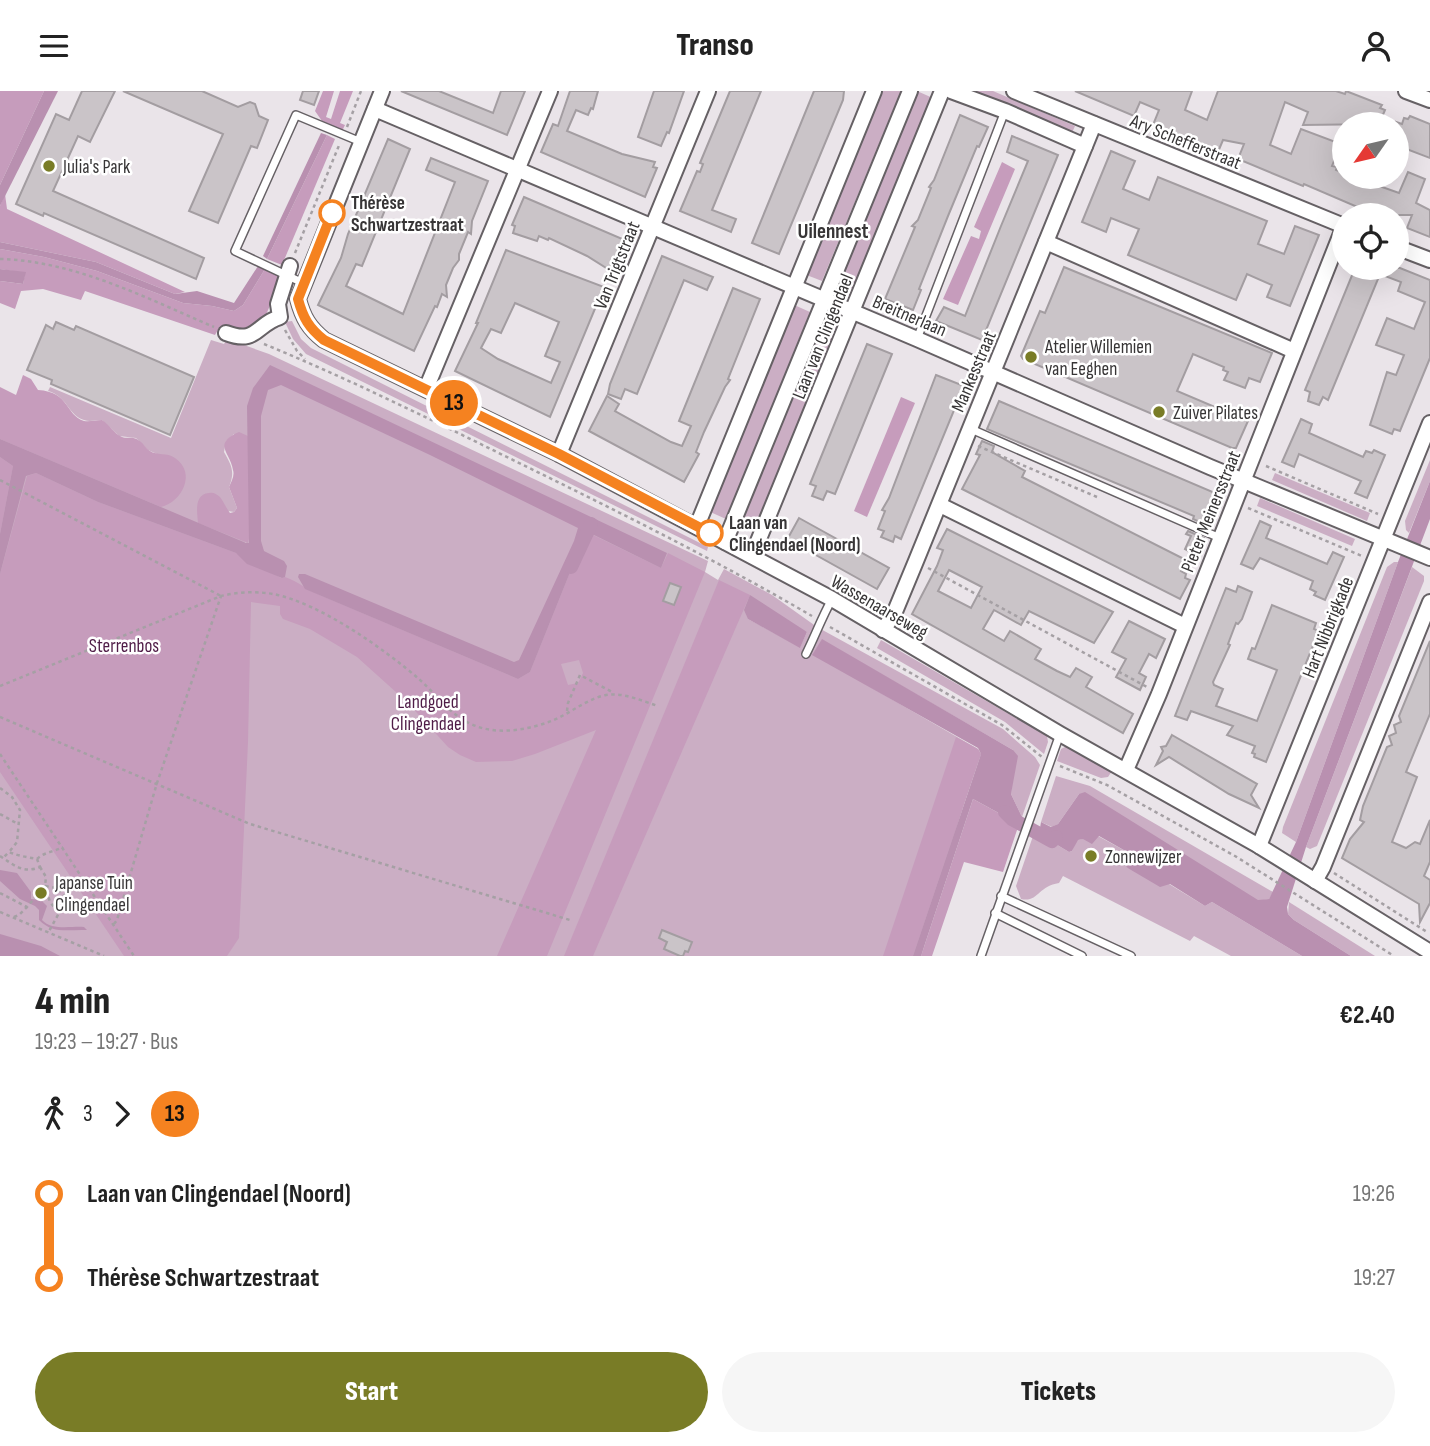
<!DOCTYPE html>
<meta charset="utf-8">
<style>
:root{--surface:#fff;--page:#f6f6f6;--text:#222;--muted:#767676;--accent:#797c26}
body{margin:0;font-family:"Sofia Sans Condensed",sans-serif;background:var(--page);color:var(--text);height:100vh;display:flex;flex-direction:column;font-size:26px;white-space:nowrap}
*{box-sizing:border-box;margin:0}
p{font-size:23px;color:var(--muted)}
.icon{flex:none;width:38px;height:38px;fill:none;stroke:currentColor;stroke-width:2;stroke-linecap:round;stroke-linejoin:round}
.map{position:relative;height:865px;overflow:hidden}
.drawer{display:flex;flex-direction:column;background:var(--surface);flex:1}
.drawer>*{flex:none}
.badge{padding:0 14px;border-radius:23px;font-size:24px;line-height:46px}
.needle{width:46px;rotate:236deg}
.buttons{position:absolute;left:1332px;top:21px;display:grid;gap:14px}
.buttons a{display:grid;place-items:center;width:77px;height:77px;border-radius:50%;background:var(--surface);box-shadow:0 7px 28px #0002;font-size:35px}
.map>.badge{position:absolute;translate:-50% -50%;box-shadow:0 0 0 4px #fff}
.legs{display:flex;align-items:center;gap:10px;height:77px;padding:0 35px;font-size:23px}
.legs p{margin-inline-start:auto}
.overview{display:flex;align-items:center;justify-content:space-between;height:119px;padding:0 35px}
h1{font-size:38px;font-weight:800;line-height:52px}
.button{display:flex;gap:14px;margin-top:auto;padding:14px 35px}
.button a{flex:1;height:80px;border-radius:42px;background:var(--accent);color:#fff;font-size:28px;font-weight:800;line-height:80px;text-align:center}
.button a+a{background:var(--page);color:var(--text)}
ul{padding:0 35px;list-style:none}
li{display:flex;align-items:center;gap:24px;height:84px;font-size:26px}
li i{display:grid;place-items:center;width:10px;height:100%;margin:0 9px;background:currentColor}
li i::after{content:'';width:18px;height:18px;margin:-9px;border:5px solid;border-radius:50%;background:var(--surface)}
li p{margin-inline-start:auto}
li:first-child i{background:linear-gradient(#0000 50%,currentColor 0)}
li:last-child i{background:linear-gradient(currentColor 50%,#0000 0)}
header{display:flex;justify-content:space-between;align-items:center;height:91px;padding:0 35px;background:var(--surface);font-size:32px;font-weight:800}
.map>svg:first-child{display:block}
.green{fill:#cbaec4;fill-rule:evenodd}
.forest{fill:#c69cbc;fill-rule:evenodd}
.water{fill:#b990b0}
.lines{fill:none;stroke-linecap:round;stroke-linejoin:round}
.canal{stroke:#b990b0;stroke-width:14}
.building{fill:#cac4c8;stroke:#a39da1;stroke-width:2;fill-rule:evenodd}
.service-casing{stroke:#666165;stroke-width:10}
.minor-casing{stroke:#666165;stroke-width:18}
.path{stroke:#a5a0a4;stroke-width:2.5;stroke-dasharray:3.5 3.5;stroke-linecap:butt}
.service{stroke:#fff;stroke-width:7}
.minor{stroke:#fff;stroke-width:14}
.line-1-casing{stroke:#fff;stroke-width:16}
.line-1{stroke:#f58220;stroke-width:10}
.poi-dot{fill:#797c26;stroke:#fff;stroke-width:2.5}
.stop-1-dot{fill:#fff;stroke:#f58220;stroke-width:3.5}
.labels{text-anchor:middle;stroke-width:5;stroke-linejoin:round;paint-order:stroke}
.street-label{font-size:19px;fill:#373536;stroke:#fff}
.poi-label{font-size:19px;fill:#373536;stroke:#fff;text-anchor:start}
.stop-label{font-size:19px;font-weight:bold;fill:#373536;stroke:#fff;text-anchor:start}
.park-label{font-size:19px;fill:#4f1c47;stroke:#fff}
.neighbourhood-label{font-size:21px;font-weight:bold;fill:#373536;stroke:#fff}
</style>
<header><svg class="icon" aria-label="menu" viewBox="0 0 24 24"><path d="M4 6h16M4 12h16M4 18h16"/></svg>Transo<svg class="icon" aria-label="person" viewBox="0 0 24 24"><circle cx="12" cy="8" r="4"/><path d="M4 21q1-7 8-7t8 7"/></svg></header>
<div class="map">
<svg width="1430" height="865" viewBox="0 0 1430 865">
<rect width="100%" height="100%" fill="#eae4e9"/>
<g class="green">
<polygon points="879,0 901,0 822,190 804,183"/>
<polygon points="917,0 935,8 857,200 839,193"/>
<polygon points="968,0 993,0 1075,35 1071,44"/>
<polygon points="792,213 810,221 726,428 708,420"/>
<polygon points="825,226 845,234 759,442 740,434"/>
<polygon points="292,230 301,248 311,257 708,456 707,460 306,263 293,248 285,231"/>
<path d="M227,248l42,15 439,207 -3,11 13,8 6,-11 48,26 45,32 186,102 32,28 5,8 -18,52 -11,-23 2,-44 -191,-110 -9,14 165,95 3,5 -15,41 -45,161h-921v-517l157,15 -9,-4 -12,-12 -17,-2 -17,-16c-7,0 -12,2 -18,0 -15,-4 -17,-24 -36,-29l2,-4 121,51 40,-98 13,4zM234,343l12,109 -18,-32 6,1 3,-4 -8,-21c6,-15 3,-21 -5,-35l2,-11zM748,528l59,13 -7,15z"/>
<polygon points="1430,369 1430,390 1409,442 1406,439 1405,430"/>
<polygon points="1275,382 1370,422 1367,430 1272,389"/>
<polygon points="1260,407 1355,448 1352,455 1257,415"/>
<polygon points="1394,471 1398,471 1296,751 1282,742 1283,736 1387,476"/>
<polygon points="1412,476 1424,485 1424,490 1317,755 1310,758 1306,756"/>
<polygon points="881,549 1047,645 1048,651 1044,663 1005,631 877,557"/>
<polygon points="1067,655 1112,680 1108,686 1101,687 1057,670 1061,658"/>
<polygon points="1056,685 1090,695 1273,801 1269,808 1258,810 1079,703 1058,733 1052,736 1041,731"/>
<path d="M1039,743l30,18 3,-1 5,-11 21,-4 31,17 1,3 -4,11 43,17 36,22 7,-4 90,54h-71l-37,-20 -4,5 -127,-65 -4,7c-21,3 -21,20 -38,16l-5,-13 17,-50z"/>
<polygon points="1289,811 1375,865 1351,865 1294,829 1288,823"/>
</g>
<g class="forest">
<polygon points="0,0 44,0 0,94"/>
<polygon points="323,0 334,0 326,26 331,28 340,0 353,0 340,32 345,34 342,40 322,30 315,20"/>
<polygon points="327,44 335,48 282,174 267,168"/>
<polygon points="1002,71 1015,78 958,214 943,208 971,145 979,148 981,140 974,136"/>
<polygon points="5,103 7,118 185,201 175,203 96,171 0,151 0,115"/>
<polygon points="0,158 44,166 97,180 183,212 212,215 234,220 243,214 265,178 282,186 260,238 235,240 220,235 215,244 85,200 81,209 43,198 21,200 15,218 0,212 0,190 23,193 25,182 0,178"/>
<path d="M23,284l8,4 7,11c32,2 27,25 46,31 6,1 12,-1 18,-1 7,4 12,14 20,17 6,2 11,-1 16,3 5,2 7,8 12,11 7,5 17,1 25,7 22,15 7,44 -14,49l-161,-68v-52l16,8z"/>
<polygon points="901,306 915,312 867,426 854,420"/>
<path d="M239,341l9,4 2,98 -2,9 -50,-20c-1,-11 -4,-29 11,-30 5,-1 7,1 11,4 4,5 6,11 10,16l4,-1 3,-4 -8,-21c2,-5 6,-11 4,-17 -3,-18 -21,-26 6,-38z"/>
<polygon points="0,366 13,375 0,443"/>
<path d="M36,382l62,29 138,51 45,25 4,-1c14,5 23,13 37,19l196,83 12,-7 55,-137 4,-2 72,35 7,-15 37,19 -158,384h-50l99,-226 -61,24 -23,7 -36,1 -16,-7 -12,-8 -41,-45 -50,-45 -47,-28 -27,-10 -3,-5v-8l-29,-4 -3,140 -9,196 -12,18h-103l-124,-184v-198l27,-98zM579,569l4,13 -5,10 -10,2 -7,-21z"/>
<polygon points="719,489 750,504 593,865 564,865"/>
<polygon points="956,646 978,658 981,663 913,865 883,865"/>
<polygon points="973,708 1019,733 1003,781 964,771 932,865 921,865"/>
</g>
<g class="water">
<polygon points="44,0 58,0 0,115 0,94"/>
<polygon points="321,42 327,44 267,168 263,165"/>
<polygon points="0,151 96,171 175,203 197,200 234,212 258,175 265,178 243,214 234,220 212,215 183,212 97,180 44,166 0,158"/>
<polygon points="0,178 26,181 23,193 0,190"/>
<polygon points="270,274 667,462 661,477 590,442 585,444 530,581 518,588 305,498 298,486 299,483 305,483 514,571 519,569 574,450 578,437 430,364 281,294 268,299 261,325 261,450 264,460 284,470 287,475 285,486 282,487 247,473 236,462 98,411 36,382 26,385 0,483 0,443 13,375 0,366 0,348 246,452 249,452 247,315 253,297"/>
<polygon points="1430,390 1430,428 1306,756 1287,816 1288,823 1294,829 1351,865 1302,865 1212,811 1205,815 1170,793 1160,796 1126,776 1130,765 1129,762 1099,745 1092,753 1083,748 1078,749 1072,760 1069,761 1039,743 1041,731 1051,736 1058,733 1079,703 1085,701 1258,809 1269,808 1296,751 1398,471"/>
<polygon points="750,504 807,541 800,557 748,528 744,519"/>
<polygon points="822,548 1013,659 1018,665 1011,703 1022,726 1019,733 973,708 921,865 913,865 981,663 978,657 812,564"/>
<path d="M0,779l17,3 14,19v7l10,1 6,6 -5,14c10,11 29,6 42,7l3,3c-18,-1 -33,5 -48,-10v-10l-4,-4 -15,-7 -20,-18z"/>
<polygon points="0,843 41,855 60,865 0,865"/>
</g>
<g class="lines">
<g class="canal">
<polyline points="571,476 591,433"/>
<polyline points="1005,721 1012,728 1052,750 1056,746"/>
</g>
</g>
<g class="building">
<polygon points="82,0 115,0 90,51 78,45 53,100 204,167 196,188 44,122 43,125 16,113 56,23 69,29"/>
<polygon points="123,0 202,0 238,16 250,11 255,13 259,25 268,29 257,57 251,55 218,132 189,120 223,43"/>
<polygon points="303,0 319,0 314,14 300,9"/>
<polygon points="401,0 439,0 493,22 501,0 525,0 507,44"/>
<polygon points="570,0 598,0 593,18 591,17 588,24 576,19 567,40 622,63 655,71 653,76 657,77 645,106 541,61 553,33 558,35"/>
<polygon points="654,0 684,0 669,42 667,41 661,55 638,46"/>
<polygon points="730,0 761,0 712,119 736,128 731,141 680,120 697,80 700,81 703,73 700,72"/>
<polygon points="814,0 844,0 843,9 779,163 752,152"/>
<polygon points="1075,0 1192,0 1185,19 1207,29 1218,0 1336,0 1345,3 1346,0 1382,14 1380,17 1385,19 1379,33 1303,34 1308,21 1285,11 1270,54 1291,63 1301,38 1341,53 1332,75 1337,76 1336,79 1344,82 1344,86 1354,86 1399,102 1408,81 1425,88 1416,112 1430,119 1430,146 1407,137 1412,124 1376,124 1304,93 1303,95 1238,68 1244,53 1223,49 1218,61 1174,43 1164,43 1165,39 1153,34 1159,19 1140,11 1134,25"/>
<polygon points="960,24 988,36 979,56 977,55 948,125 919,198 921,199 913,219 885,208 915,136 912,135 918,129 931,97 929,96 934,89"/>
<polygon points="1410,25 1430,33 1430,67 1396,54 1396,31 1402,33 1404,27 1408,28"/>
<polygon points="1012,45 1058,64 982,249 936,230 944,216 965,225 1001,135 1028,70 1007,61"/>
<polygon points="388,48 410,58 362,175 356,173 346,195 403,223 455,91 426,79 431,67 488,90 472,130 471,143 468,141 459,163 459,169 453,177 446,194 447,206 442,203 437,216 435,215 414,260 318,214 341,167 348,143"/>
<polygon points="1111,60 1135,70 1123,98 1149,109 1158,86 1195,101 1267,130 1258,153 1284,163 1295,135 1319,144 1290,215 1267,206 1272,194 1247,183 1236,209 1128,164 1139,138 1111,127 1106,141 1082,131"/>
<polygon points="524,106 627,150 615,178 612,177 611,180 587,165 549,147 548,149 539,145 537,150 513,142 515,135 512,134"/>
<path d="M506,159l98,37 -54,130 -95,-46 23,-48h-2zM515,212l44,19 -14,34 15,6 -9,21 -53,-24 -17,-11 10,-19 10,4z"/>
<polygon points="662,165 713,186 707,199 684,189 637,303 625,298 621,308 608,303 610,293"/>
<polygon points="1064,176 1272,262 1260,291 1249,287 1245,297 1224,289 1228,281 1223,279 1224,276 1193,263 1177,300 1248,330 1236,357 1232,357 1023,268 1021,265 1040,220 1045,222"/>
<polygon points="1355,177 1400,177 1430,189 1430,267 1400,340 1394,338 1392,343 1370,334 1387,281 1396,284 1404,264 1376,254 1387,227 1414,238 1425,211 1398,200 1401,191 1380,183 1328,309 1323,306 1319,314 1308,310 1310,301 1305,299"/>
<polygon points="733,197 760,208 728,288 730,289 725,296 704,341 696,361 699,363 684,391 589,340 607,305 619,313 615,320 671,351 682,355 691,335 679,330"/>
<polygon points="56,231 74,239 76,235 194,286 170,344 51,293 52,289 27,279 46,234 53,238"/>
<polygon points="867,253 892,263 835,403 827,400 823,409 812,405 816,395 810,393"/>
<polygon points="936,284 964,295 901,448 895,445 893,451 881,446 884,440 878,438 885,420 882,419 889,407"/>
<polygon points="999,310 1222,405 1208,435 1193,428 1194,425 987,338"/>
<polygon points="1301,328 1312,333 1309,342 1363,366 1366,360 1372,362 1374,359 1385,364 1367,407 1355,402 1361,390 1299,363 1294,376 1282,371"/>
<polygon points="982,350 994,355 992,361 1025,380 1022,386 1186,469 1181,480 1186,483 1185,487 1190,489 1180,508 962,398 980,364 976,363"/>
<polygon points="799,427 889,477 877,498 789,449 788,447"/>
<polygon points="1260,430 1271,435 1266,447 1327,473 1333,461 1344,466 1325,509 1314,504 1316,501 1310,498 1313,490 1260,467 1253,478 1241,473"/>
<path d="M947,438l166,83 -19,31 -65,-32 -8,14 -27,-15 -11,19 21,12 6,-10 31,18 -6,10 22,12 13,6 6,-9 16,9 -6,10 47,27 -10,19 -211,-119 25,-48 6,-16 -6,-2zM949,479l33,17 -11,21 -33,-17z"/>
<polygon points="1188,440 1204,447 1196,464 1185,458 1191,445 1186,443"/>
<polygon points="670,492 681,496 674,514 663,510"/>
<polygon points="1238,495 1252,501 1242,528 1238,533 1236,532 1228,553 1230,554 1213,591 1214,594 1223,598 1216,615 1257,630 1277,579 1248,568 1252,557 1255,558 1272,514 1316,532 1314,538 1319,540 1266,671 1254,666 1255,663 1252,662 1255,655 1227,644 1233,635 1191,620 1187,629 1175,625 1226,497 1236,501"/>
<polygon points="1129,530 1165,548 1156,567 1149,563 1139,582 1146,586 1140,599 1116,586 1126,568 1112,561"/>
<polygon points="1430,550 1430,623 1406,681 1417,686 1392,751 1406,757 1415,751 1420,753 1430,729 1430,771 1424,785 1430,789 1430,812 1420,831 1419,813 1342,767 1350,748 1364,731 1360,729 1363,715 1387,656 1392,654 1389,645 1396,642 1394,634 1401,631 1399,625"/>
<polygon points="1172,644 1257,693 1251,704 1259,717 1229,703 1169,666 1156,674 1163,660 1161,656 1166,655"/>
<polygon points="662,839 692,851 688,861 685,860 683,865 680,865 664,858 667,851 659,847"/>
</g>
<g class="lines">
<g class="service-casing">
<g id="service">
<polyline points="303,192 235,160 296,24 361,51"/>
<polyline points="917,248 1005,20"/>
<polyline points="971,338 1220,447"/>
<path d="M806,563c9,-18 16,-37 26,-55"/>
<polyline points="1001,805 1131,865"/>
<polyline points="995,822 1082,865"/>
<polyline points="981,865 1060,643"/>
</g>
</g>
<g class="minor-casing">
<g id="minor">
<path d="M382,0l-84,208c5,19 11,29 26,41l235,114 273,145 228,135 199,112 171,106"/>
<polyline points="951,0 1005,20 1085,55"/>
<polyline points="1014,0 1344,135"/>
<polyline points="1406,0 1430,9"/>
<polyline points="375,18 917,248 1210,376 1430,467"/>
<polyline points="1046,151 1294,260"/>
<polyline points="1396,156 1430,169"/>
<path d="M226,242c31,12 30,-9 54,-16l-2,-13 12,-38"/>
<polyline points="426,298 550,0"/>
<polyline points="559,363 708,0"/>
<polyline points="940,414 1185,535"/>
<polyline points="697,435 874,0"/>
<polyline points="725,451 910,0"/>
<polyline points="752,465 942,0"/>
<polyline points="883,539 894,523 916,470 1094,33"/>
<polyline points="1126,679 1159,603 1344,135"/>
<polyline points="1259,755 1430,332"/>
<polyline points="1315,790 1323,776 1430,511"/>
</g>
</g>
<g class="path">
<polyline points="347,36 361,0"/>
<polyline points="295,162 340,52"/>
<path d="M0,168c75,2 146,39 214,68"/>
<polyline points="285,239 297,260 305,268"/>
<path d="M264,253c85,35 168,76 251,117 100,49 201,99 297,155"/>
<polyline points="978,355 1097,406"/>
<polyline points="1266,375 1378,423"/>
<polyline points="0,389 221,505"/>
<polyline points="1248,417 1362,465"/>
<polyline points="928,477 1147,596"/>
<polyline points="830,536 1002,634 1042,666"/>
<path d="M0,595l221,-90c17,-4 35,-5 52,-2 47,9 111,55 146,85 17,15 31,36 52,45 25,12 58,6 83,-4 18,-8 33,-21 52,-25 17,-3 36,6 52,11"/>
<polyline points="567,620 568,612 580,584 614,602"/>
<polyline points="0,626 250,733 570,829"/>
<polyline points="0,663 134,865"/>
<polyline points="1060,675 1107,694 1235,765 1394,865"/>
<polyline points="0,697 12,706 20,719 17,751 9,761"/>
<polyline points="0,723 18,733"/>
<path d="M0,765c14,9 23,18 40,11l-3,-8c-11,-2 -18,-3 -28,-7l-6,6"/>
<path d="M37,768c7,-7 17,-7 26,-12"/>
<polyline points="40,776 46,786 45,795 57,797 67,807 64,817 59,822"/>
<polyline points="1334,782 1427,841"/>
<polyline points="0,802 27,816 45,795 50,811 59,822 48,842"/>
<polyline points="0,821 104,865"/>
<polyline points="14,826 19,824 27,816"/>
<polyline points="114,833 117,829 157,692 221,505"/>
</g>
<use href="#service" class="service"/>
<use href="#minor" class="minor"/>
</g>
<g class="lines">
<g class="line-1-casing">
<path id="line-1" d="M332,122l-34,86c5,19 11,29 26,41l235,114 151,79"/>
</g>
<use href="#line-1" class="line-1"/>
</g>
<g class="poi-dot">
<circle cx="49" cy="75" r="7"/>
<circle cx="1031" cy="266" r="7"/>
<circle cx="1159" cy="321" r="7"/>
<circle cx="1091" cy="765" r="7"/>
<circle cx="41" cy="802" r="7"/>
</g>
<g class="stop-1-dot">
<circle cx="332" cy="122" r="12"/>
<circle cx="710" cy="442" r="12"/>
</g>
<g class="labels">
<g class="street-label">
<text transform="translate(1186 50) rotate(22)" y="7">Ary Schefferstraat</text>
<text transform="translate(616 174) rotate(-68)" y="7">Van Trigtstraat</text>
<text transform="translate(910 224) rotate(23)" y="7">Breitnerlaan</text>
<text transform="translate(822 245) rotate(-68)" y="7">Laan van Clingendael</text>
<text transform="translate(973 280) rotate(-67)" y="7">Mankesstraat</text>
<text transform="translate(1210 420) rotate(-68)" y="7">Pieter Meinersstraat</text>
<text transform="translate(880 515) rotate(30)" y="7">Wassenaarseweg</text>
<text transform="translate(1327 536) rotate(-68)" y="7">Hart Nibbrigkade</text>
</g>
<g class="poi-label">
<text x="63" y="82">Julia's Park</text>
<text x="1045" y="262">Atelier Willemien<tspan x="1045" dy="22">van Eeghen</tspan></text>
<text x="1173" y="328">Zuiver Pilates</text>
<text x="1105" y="772">Zonnewijzer</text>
<text x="55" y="798">Japanse Tuin<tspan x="55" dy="22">Clingendael</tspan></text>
</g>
<g class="stop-label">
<text x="351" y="118">Thérèse<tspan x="351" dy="22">Schwartzestraat</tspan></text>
<text x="729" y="438">Laan van<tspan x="729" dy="22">Clingendael (Noord)</tspan></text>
</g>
<g class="park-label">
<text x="124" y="561">Sterrenbos</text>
<text x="428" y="617">Landgoed<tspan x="428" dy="22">Clingendael</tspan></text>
</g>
<g class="neighbourhood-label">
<text x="833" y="147">Uilennest</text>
</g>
</g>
</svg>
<div class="buttons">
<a><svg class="needle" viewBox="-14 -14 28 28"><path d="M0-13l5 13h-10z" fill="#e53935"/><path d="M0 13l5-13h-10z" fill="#767676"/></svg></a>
<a><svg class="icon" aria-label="locate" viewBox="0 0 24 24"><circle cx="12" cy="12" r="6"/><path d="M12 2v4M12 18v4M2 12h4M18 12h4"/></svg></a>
</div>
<b class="badge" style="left:454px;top:312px;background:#f58220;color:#111">13</b>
</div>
<section class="drawer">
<div class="overview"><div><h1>4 min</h1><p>19:23 – 19:27 · Bus</p></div><b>€2.40</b></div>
<div class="legs"><svg class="icon" aria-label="walk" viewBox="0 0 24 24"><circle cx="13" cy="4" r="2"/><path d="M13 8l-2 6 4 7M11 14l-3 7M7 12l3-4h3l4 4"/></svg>3<svg class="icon" aria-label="forward" viewBox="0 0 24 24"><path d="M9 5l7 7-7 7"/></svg><b class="badge" style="background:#f58220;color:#111">13</b></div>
<ul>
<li><i style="color:#f58220"></i><b>Laan van Clingendael (Noord)</b><p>19:26</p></li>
<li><i style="color:#f58220"></i><b>Thérèse Schwartzestraat</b><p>19:27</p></li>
</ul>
<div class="button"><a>Start</a><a>Tickets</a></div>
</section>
